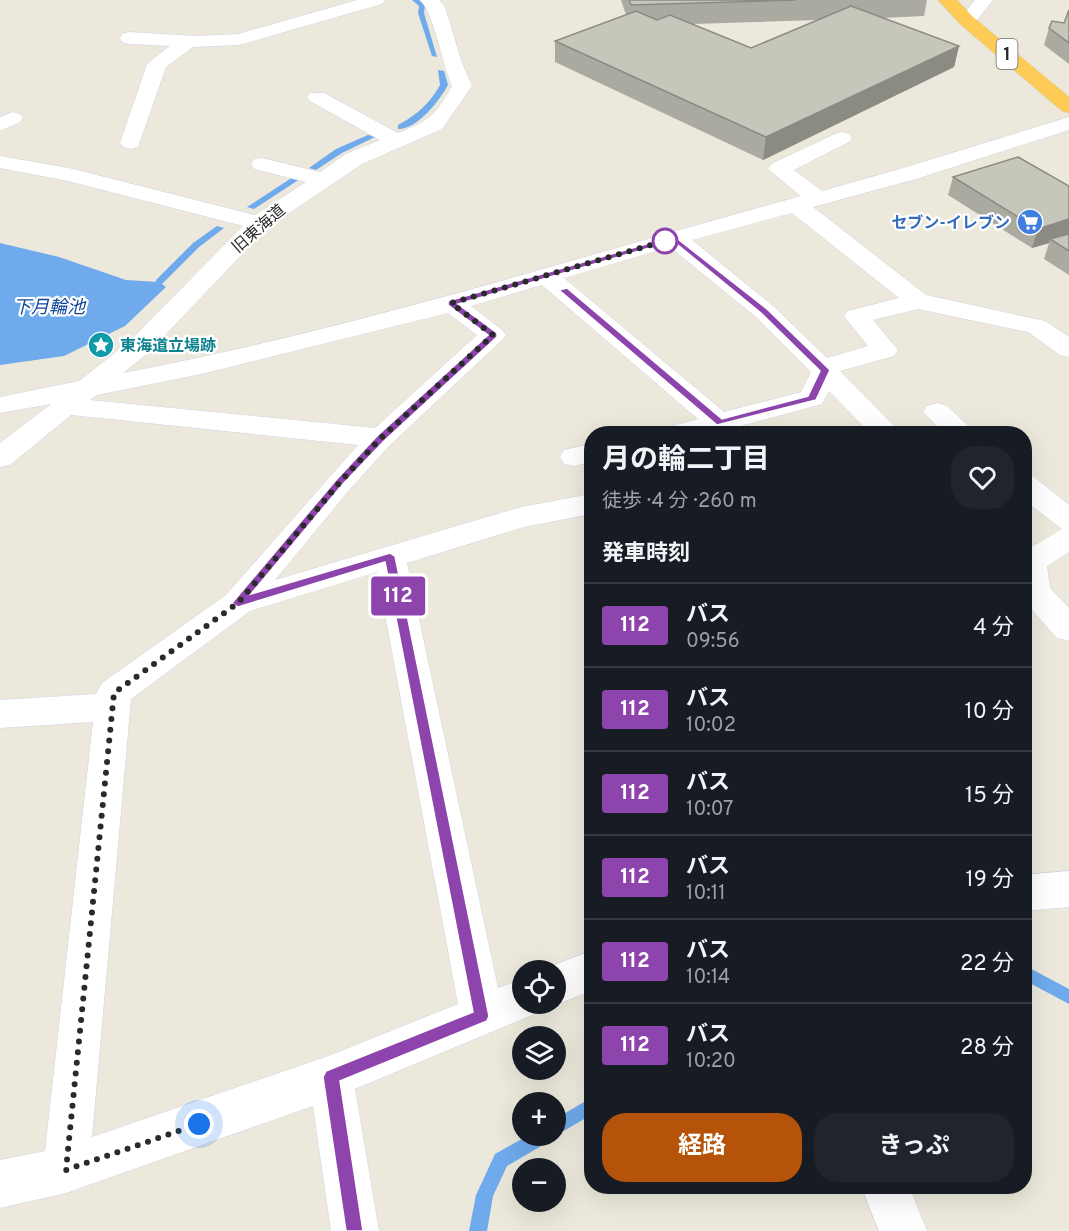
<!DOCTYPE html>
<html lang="ja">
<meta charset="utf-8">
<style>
:root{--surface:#171b24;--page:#20242c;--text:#f1f3f6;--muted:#9ea1a6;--line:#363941;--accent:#b45309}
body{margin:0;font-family:Overpass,"Noto Sans JP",sans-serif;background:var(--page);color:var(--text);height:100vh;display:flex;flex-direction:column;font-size:22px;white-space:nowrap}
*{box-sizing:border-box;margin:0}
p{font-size:20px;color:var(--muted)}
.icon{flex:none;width:33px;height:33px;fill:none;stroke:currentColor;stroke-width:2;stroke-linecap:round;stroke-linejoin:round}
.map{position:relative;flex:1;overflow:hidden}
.drawer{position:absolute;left:584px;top:426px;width:448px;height:768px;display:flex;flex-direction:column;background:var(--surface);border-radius:24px;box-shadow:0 6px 24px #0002}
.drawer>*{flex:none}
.badge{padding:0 12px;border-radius:4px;font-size:21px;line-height:39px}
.tools{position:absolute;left:512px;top:960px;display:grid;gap:12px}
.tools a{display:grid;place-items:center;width:54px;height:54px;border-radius:50%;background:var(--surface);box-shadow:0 6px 24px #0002;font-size:30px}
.you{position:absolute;width:30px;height:30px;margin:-15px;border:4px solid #fff;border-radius:50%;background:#1a73e8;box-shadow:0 0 0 9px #1a73e833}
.map>.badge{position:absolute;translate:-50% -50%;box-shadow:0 0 0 3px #fff}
h2{padding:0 18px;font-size:22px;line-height:54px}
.round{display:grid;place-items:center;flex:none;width:63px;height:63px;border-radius:24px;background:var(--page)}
.head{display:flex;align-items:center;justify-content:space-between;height:102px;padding:0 18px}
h1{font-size:28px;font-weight:700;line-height:45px}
.primary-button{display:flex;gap:12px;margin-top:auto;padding:12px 18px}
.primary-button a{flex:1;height:69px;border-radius:24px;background:var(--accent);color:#fff;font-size:24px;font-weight:700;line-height:69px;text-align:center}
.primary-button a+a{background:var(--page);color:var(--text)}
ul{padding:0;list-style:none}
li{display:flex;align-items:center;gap:18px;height:84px;padding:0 18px;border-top:2px solid var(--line)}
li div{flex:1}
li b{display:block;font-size:22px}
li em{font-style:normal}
li .badge{min-width:66px;font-weight:700;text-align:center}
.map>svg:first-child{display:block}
.water{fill:#6faaed}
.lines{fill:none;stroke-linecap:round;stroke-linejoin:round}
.stream{fill:#6faaed;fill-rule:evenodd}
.minor-casing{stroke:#d2d1e3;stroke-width:1}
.highway-casing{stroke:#ccc;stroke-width:1}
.minor{fill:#fff;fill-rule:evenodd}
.highway{fill:#fdcb56;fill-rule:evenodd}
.wall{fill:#abaaa1;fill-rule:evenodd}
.shaded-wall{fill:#8b8b83}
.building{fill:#c7c6bb;stroke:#8b8b83;stroke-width:1.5}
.line{fill:#8e44ad;stroke:#fff;stroke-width:1.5}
.walk{stroke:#2a2a2a;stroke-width:6;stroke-dasharray:0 10.8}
.stop-dot{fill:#fff;stroke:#8e44ad;stroke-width:3}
.labels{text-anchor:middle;stroke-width:4.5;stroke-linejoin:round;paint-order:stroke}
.far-shop-label{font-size:16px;font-weight:bold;fill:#366cbe;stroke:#fff;text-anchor:end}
.far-street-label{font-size:16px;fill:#2a2a2a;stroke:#fff}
.far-culture-label{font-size:16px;font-weight:bold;fill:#0d838f;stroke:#fff;text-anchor:start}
.shield{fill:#fff;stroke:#6a6a6a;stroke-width:1.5}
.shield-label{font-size:18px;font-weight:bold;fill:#2a2a2a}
.far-water-label{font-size:18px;font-style:italic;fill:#0e4499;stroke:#fff}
</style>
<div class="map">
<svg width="1069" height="1231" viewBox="0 0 1069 1231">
<rect width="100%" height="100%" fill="#ece9dc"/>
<polygon class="water" points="0,243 59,257 126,280 159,282 166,287 125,326 64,356 0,365"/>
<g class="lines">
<g class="stream">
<polygon points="412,0 419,0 425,6 424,13 437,57 432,56 418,13 419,6"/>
<path d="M438,70l6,1 4,14c-9,16 -30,44 -50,44v-4c19,-10 32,-22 42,-40z"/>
<polygon points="368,135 375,137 342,153 316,170 309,168 336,149"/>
<polygon points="293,177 300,179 254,209 247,207"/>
<polygon points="217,226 224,228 199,247 162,284 156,284 156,280 193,243"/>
<polygon points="1024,965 1069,989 1069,1004 1024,980"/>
<polygon points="591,1098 591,1115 555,1136 553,1136 555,1136 555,1119"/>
<polygon points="527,1136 550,1136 548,1142 507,1166 493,1196 487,1231 469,1231 476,1195 495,1154"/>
</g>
<g class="minor-casing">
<g id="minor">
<polygon points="357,0 385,0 382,4 239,45 193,47 166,67 138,147 131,149 124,147 120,143 147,64 170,46 129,44 122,42 120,38 122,34 129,32 198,36 238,34"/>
<path d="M421,0h18l6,7 17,56 10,23 -30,43 -80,35 -95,64 -119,125 -25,20c231,-44 452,-115 678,-177l-33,-27 3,-5 64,-30 7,-2 7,2 3,4 -3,4 -55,28 28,21 78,-22 169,-52v13l-153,49 -103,28 113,88 119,26 24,16v20l-9,-2 -32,-23 -110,-23 -45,11 25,30 -4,6 -54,15 62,63h-31l-42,-43 -7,13 -111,30h-50l4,-6 33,-9 -156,-134 -71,21 31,24 4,5 -4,5 -111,104 -41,45 -75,91 246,-73 70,-13v20l-67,13 -117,36 91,425 24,-9v25h19l-4,9 -182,76 24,142h-48l-18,-125 -247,87 -66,15v-48l45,-9 48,-429 -93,6v-28l96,-6 6,-11 124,-88 132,-150 -287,-30 -61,50 -10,2v-24l51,-39 -51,9v-16l79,-16 51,-40 113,-115 -175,-45 -68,-13v-12l69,12 186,47 51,-33 -52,-13 -3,-5 3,-5 8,-1 58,14 26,-18 34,-14 -70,-39 -3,-4 3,-4h14l74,40c32,-13 37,-17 54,-47 -11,-26 -16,-65 -31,-86zM792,213l107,85 -51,13 -4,5 24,30 -41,12 -54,-52 -81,-66zM670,247l85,69 56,56 -10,20 -77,20 -160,-134zM448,313l29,22 -102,93 -285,-28 7,-5 109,-22zM377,572l81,432 -127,51 -239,82 39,-438 119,-88z"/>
<polygon points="975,0 993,0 973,25 961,25 958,21"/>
<polygon points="13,112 20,114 23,118 20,122 0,131 0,117"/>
<polygon points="937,403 947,406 977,434 945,434 923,412 927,406"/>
<polygon points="591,444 591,462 574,466 564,464 560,457 564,450"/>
<polygon points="1024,474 1034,477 1069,505 1069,552 1047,566 1050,588 1069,608 1069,641 1057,638 1024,601 1024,546 1030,548 1062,529 1024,500"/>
<polygon points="1069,871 1069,907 1024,911 1024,875"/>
<polygon points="591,951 591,991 555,1005 552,1004 555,1004 555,970 541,970"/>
<polygon points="861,1186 909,1186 927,1231 879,1231"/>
</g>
</g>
<g class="highway-casing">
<polygon id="highway" points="938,0 957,0 973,17 1069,97 1069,113 1062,111 961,25"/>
</g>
<use href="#minor" class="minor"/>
<use href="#highway" class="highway"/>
</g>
<g class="wall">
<path d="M621,0h306l-3,16 -42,2 77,28 -5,21 -191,93 -208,-98v-21l71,-26zM818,20l-67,28 -58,-24z"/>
<polygon points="1069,10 1069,64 1044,45 1049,28 1064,23"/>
<polygon points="953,177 1069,186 1069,275 1044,259 1049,243 1032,248 948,195"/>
</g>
<g class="shaded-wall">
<polygon points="959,46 954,67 763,160 766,137"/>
<polygon points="1069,219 1069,236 1050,239 1049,243 1032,248 1038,229"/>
</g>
<g class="building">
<polygon points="629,0 796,0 631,5"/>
<polygon points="851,6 959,46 766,137 555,41 636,11 657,20 670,15 751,48"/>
<polygon points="1069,10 1069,43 1049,28 1052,21 1064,23"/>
<polygon points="1018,157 1069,186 1069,219 1038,229 953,177"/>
<polygon points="1069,234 1069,251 1050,239"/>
</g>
<polygon class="line" points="674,236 767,309 828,368 830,370 816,400 717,425 559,290 567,288 722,419 808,396 820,371 761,313 673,241 458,304 497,333 497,337 384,441 343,484 251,594 390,553 395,556 489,1016 487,1021 340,1081 363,1231 346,1231 323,1077 326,1071 473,1012 385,562 238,607 232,603 336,480 377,436 488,335 448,305 448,301"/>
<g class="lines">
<polyline class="walk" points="199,1124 66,1170 114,693 238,603 340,482 381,438 493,335 451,303 665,241"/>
</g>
<defs>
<g id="supermarket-disc" transform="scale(1.35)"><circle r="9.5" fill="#3f7fe0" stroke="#fff"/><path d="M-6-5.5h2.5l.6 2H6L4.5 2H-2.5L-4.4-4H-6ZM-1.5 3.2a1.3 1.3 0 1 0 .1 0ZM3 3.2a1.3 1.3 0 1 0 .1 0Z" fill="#fff"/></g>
<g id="sight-disc" transform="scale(1.35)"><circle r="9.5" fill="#0f9aa8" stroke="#fff"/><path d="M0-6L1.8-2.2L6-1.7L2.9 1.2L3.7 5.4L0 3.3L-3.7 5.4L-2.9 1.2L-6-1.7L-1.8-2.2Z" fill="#fff"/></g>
</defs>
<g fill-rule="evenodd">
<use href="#supermarket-disc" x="1030" y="222"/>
<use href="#sight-disc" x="101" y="345"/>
</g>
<circle class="stop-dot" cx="665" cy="241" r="12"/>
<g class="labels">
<g class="far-shop-label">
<text x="1010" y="228">セブン-イレブン</text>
</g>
<g class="far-street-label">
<text transform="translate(258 228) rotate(-41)" y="6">旧東海道</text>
</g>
<g class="far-culture-label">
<text x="120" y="351">東海道立場跡</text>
</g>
<rect class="shield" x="996.5" y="39" width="21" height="30" rx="4.5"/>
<g class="shield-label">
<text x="1007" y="60">1</text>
</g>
<g class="far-water-label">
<text x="49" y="313">下月輪池</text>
</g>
</g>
</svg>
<div class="tools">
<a><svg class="icon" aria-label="locate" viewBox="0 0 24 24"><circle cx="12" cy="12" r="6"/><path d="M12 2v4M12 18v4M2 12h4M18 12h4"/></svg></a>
<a><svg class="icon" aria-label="layers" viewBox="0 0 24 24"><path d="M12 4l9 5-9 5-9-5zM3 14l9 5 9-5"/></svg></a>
<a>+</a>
<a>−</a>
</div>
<div class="you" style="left:199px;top:1124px"></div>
<b class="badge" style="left:398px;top:596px;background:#8e44ad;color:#fff">112</b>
<section class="drawer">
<div class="head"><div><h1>月の輪二丁目</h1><p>徒歩 · 4 分 · 260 m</p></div><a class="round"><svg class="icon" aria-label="heart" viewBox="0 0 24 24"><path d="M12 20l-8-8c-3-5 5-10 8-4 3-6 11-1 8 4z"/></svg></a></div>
<h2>発車時刻</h2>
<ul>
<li><span class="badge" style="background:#8e44ad;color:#fff">112</span><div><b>バス</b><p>09:56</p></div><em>4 分</em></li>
<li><span class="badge" style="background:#8e44ad;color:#fff">112</span><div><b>バス</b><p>10:02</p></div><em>10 分</em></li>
<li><span class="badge" style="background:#8e44ad;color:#fff">112</span><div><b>バス</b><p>10:07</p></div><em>15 分</em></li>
<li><span class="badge" style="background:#8e44ad;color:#fff">112</span><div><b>バス</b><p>10:11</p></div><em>19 分</em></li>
<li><span class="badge" style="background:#8e44ad;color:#fff">112</span><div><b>バス</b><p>10:14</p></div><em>22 分</em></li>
<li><span class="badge" style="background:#8e44ad;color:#fff">112</span><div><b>バス</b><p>10:20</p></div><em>28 分</em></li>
</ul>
<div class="primary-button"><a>経路</a><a>きっぷ</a></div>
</section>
</div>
